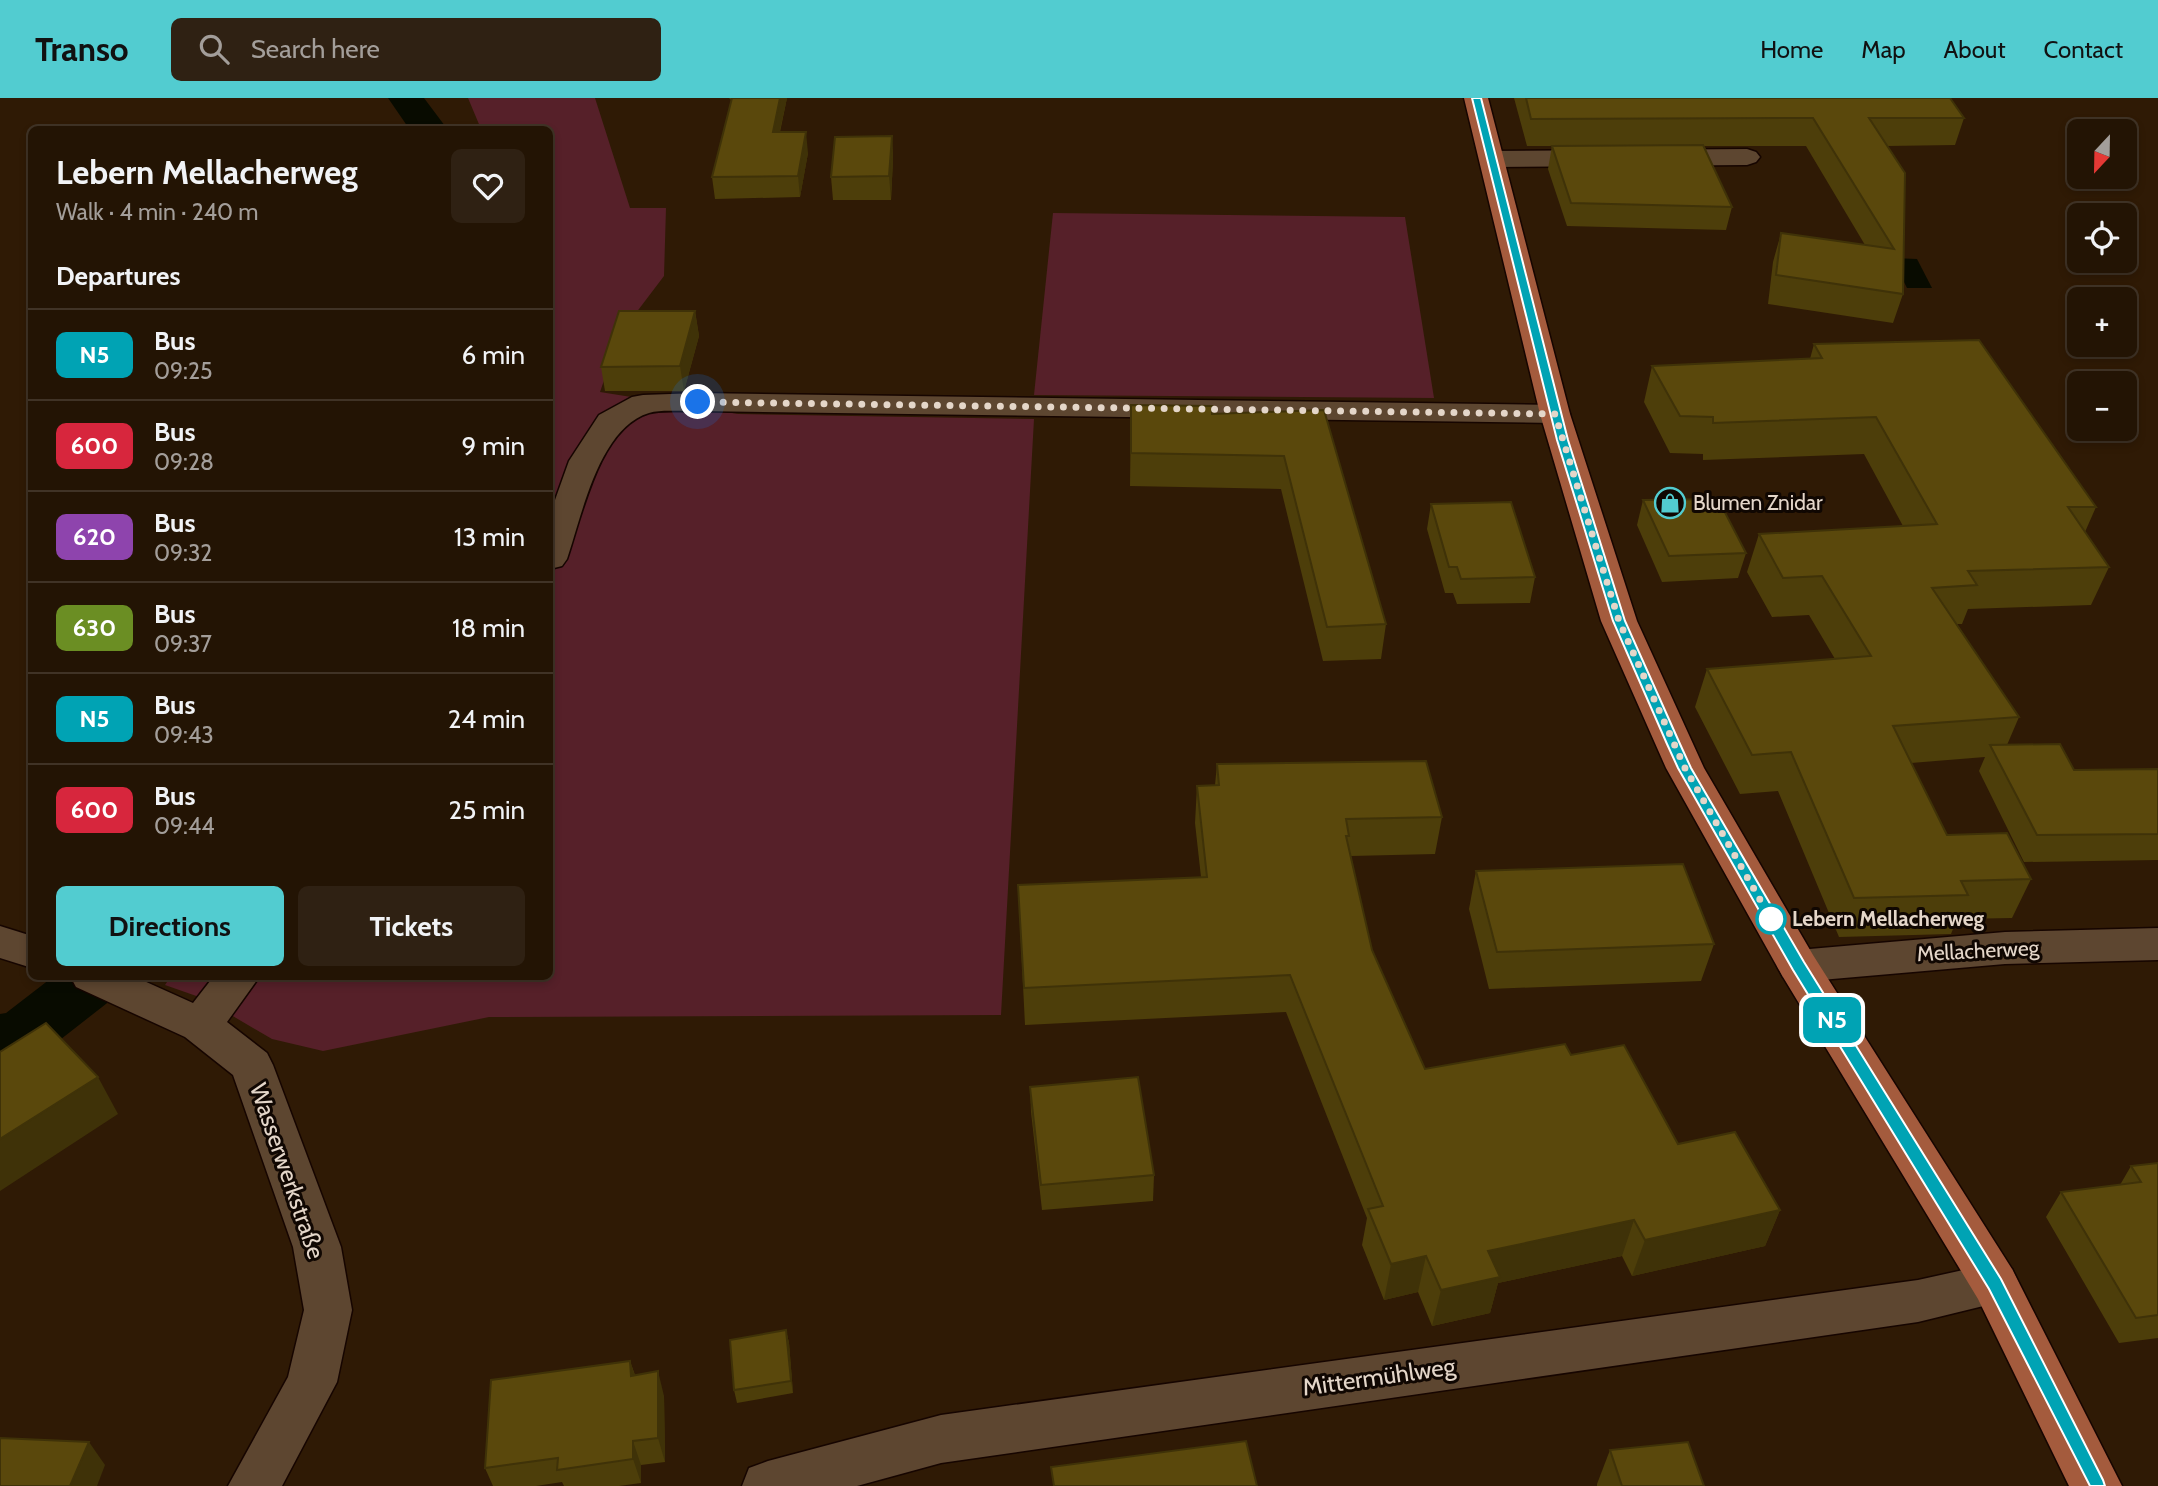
<!DOCTYPE html>
<meta charset="utf-8">
<style>
:root{--surface:#231404;--page:#2f2113;--text:#f1f3f6;--muted:#a39e9a;--line:#403326;--accent:#52ccd0}
body{margin:0;font-family:Cabin,sans-serif;background:var(--page);color:var(--text);height:100vh;display:flex;flex-direction:column;font-size:26px;white-space:nowrap}
*{box-sizing:border-box;margin:0}
p{font-size:23px;color:var(--muted)}
.icon{flex:none;width:38px;height:38px;fill:none;stroke:currentColor;stroke-width:2;stroke-linecap:round;stroke-linejoin:round}
.map{position:relative;flex:1;overflow:hidden}
.panel{position:absolute;left:28px;top:28px;width:525px;height:854px;display:flex;flex-direction:column;background:var(--surface);border-radius:10px;box-shadow:0 4px 10px #0003,0 0 0 2px var(--line)}
.panel>*{flex:none}
.badge{padding:0 14px;border-radius:10px;font-size:24px;line-height:46px}
.needle{width:46px;rotate:202deg}
.fabs{position:absolute;left:2067px;top:21px;display:grid;gap:14px}
.fabs a{display:grid;place-items:center;width:70px;height:70px;border-radius:10px;background:var(--surface);box-shadow:0 4px 10px #0003,0 0 0 2px var(--line);font-size:35px}
.you{position:absolute;width:35px;height:35px;margin:-18px;border:5px solid #fff;border-radius:50%;background:#1a73e8;box-shadow:0 0 0 10px #1a73e833}
.map>.badge{position:absolute;translate:-50% -50%;box-shadow:0 0 0 4px #fff}
h2{padding:0 28px;font-size:26px;line-height:63px}
.round{display:grid;place-items:center;flex:none;width:74px;height:74px;border-radius:10px;background:var(--page)}
.summary{display:flex;align-items:center;justify-content:space-between;height:119px;padding:0 28px}
h1{font-size:33px;font-weight:700;line-height:52px}
.action{display:flex;gap:14px;margin-top:auto;padding:14px 28px}
.action a{flex:1;height:80px;border-radius:10px;background:var(--accent);color:#111;font-size:28px;font-weight:700;line-height:80px;text-align:center}
.action a+a{background:var(--page);color:var(--text)}
ul{padding:0;list-style:none}
li{display:flex;align-items:center;gap:21px;height:91px;padding:0 28px;border-top:2px solid var(--line)}
li div{flex:1}
li b{display:block;font-size:26px}
li em{font-style:normal}
li .badge{min-width:77px;font-weight:700;text-align:center}
header{display:flex;align-items:center;gap:42px;box-sizing:border-box;height:98px;padding:0 35px;background:var(--accent);color:#111}
header strong{font-size:33px}
nav{display:flex;gap:38px;margin-inline-start:auto;font-size:24px}
.search{width:490px;height:63px;background:var(--page);display:flex;align-items:center;gap:18px;box-sizing:border-box;padding:0 24px;border-radius:10px;color:var(--muted);font-size:26px}
.map>svg:first-child{display:block}
.green{fill:#562029}
.water{fill:#080b00}
.lines{fill:none;stroke-linecap:round;stroke-linejoin:round}
.canal{fill:#080b00;fill-rule:evenodd}
.minor-casing{stroke:#160500;stroke-width:3}
.major-casing{stroke:#160500;stroke-width:3}
.minor{fill:#5d4630;fill-rule:evenodd}
.major{fill:#a45b3d;fill-rule:evenodd}
.wall{fill:#4d3e0a}
.shaded-wall{fill:#3f3208}
.building{fill:#5a480c;stroke:#3f3208;stroke-width:2}
.line{fill:#00a3b4;stroke:#fff;stroke-width:2}
.walk{stroke:#e4d6c9;stroke-width:7;stroke-dasharray:0 12.6}
.stop-dot{fill:#fff;stroke:#00a3b4;stroke-width:3.5}
.labels{text-anchor:middle;stroke-width:6;stroke-linejoin:round;paint-order:stroke}
.poi-label{font-size:21px;fill:#e4d6c9;stroke:#100702;text-anchor:start}
.stop-label{font-size:21px;font-weight:bold;fill:#e4d6c9;stroke:#100702;text-anchor:start}
.street-label{font-size:21px;fill:#e4d6c9;stroke:#100702}
.near-street-label{font-size:24px;fill:#e4d6c9;stroke:#100702}
</style>
<header>
<strong>Transo</strong>
<div class="search"><svg class="icon" aria-label="search" viewBox="0 0 24 24"><circle cx="10" cy="10" r="6"/><path d="M15 15l6 6"/></svg>Search here</div>
<nav><a>Home</a><a>Map</a><a>About</a><a>Contact</a></nav>
</header>
<div class="map">
<svg width="2158" height="1388" viewBox="0 0 2158 1388">
<rect width="100%" height="100%" fill="#2f1a05"/>
<g class="green">
<polygon points="468,0 595,0 630,110 666,110 664,178 620,236 600,294 738,316 1034,321 1001,917 489,919 323,953 272,941 202,900 165,887 171,878 550,878 550,32 481,31"/>
<polygon points="1053,115 1405,119 1434,300 1034,297"/>
</g>
<polygon class="water" points="1892,160 1917,161 1932,190 1907,190"/>
<g class="lines">
<g class="canal">
<polygon points="388,0 424,0 448,32 410,32"/>
<polygon points="54,878 128,878 120,895 47,952 0,966 0,916 6,915"/>
</g>
<g class="minor-casing">
<g id="minor">
<polygon points="1747,51 1756,54 1760,59 1756,64 1747,67 1494,69 1485,66 1481,61 1485,56 1494,53"/>
<path d="M698,295l857,12 11,2 4,7 -4,7 -11,2 -857,-12c-15,1 -35,-2 -49,2 -50,15 -67,102 -82,146l-5,7 -12,3v-55l19,-53 30,-46 33,-18 11,-2z"/>
<polygon points="0,828 32,838 32,870 0,860"/>
<polygon points="2158,830 2158,862 2005,866 1798,884 1783,879 1777,868 1783,857 1798,852 2005,834"/>
<polygon points="70,878 133,878 193,905 214,878 260,878 227,924 267,955 273,967 341,1149 352,1212 337,1284 282,1388 228,1388 288,1279 304,1212 293,1149 233,977 185,939 76,889"/>
<polygon points="1995,1165 2012,1171 2019,1186 2012,1201 1918,1224 941,1365 857,1388 742,1388 749,1370 768,1363 941,1317 1918,1182"/>
</g>
</g>
<g class="major-casing">
<polygon id="major" points="1464,0 1488,0 1570,316 1637,523 1704,670 1813,857 2012,1171 2122,1388 2069,1388 1978,1201 1783,879 1666,670 1601,523 1540,316"/>
</g>
<use href="#minor" class="minor"/>
<use href="#major" class="major"/>
</g>
<g class="wall">
<polygon points="729,0 787,0 780,34 808,55 800,99 715,101 712,79 731,2"/>
<polygon points="1514,0 1950,0 1964,20 1955,47 1887,48 1903,196 1893,225 1768,206 1773,164 1781,135 1865,147 1806,48 1704,48 1732,109 1726,132 1567,128 1548,71 1552,48 1527,48"/>
<polygon points="892,38 893,61 891,102 833,102 831,79"/>
<polygon points="695,213 699,238 684,293 605,293 601,269"/>
<polygon points="1814,246 2096,409 2085,434 2109,469 2091,507 1968,511 1962,526 1957,526 2019,619 2007,647 2074,672 2158,671 2158,762 2024,764 1979,673 1985,659 1911,665 1947,737 2031,781 2012,820 1957,821 1951,836 1839,839 1778,693 1740,696 1695,609 1707,571 1835,561 1809,517 1772,519 1747,474 1759,436 1903,428 1864,356 1703,362 1703,356 1670,355 1644,304 1652,268 1810,261"/>
<polygon points="1131,307 1212,316 1324,312 1386,526 1381,561 1323,563 1281,391 1130,388"/>
<polygon points="1643,402 1746,455 1738,480 1662,484 1637,427"/>
<polygon points="1431,406 1535,479 1530,505 1457,506 1453,495 1445,495 1427,431"/>
<polygon points="1217,666 1442,719 1435,756 1351,758 1372,852 1425,971 1571,957 1678,1046 1780,1112 1765,1148 1632,1178 1622,1158 1498,1185 1490,1215 1432,1228 1418,1194 1384,1202 1362,1147 1367,1120 1286,914 1025,927 1018,787 1201,779 1195,725 1197,688 1215,687"/>
<polygon points="1476,773 1714,846 1701,883 1489,891 1469,811"/>
<polygon points="1030,989 1154,1077 1153,1103 1042,1112 1031,1014"/>
<polygon points="2158,1065 2158,1240 2119,1245 2046,1119 2061,1094 2120,1087 2131,1068"/>
<polygon points="786,1232 789,1245 793,1295 737,1305 734,1292"/>
<polygon points="630,1263 635,1277 664,1298 665,1364 641,1367 641,1385 619,1388 564,1388 562,1384 536,1388 493,1388 485,1370"/>
<polygon points="1610,1352 1704,1388 1597,1388 1597,1386"/>
</g>
<g class="shaded-wall">
<polygon points="780,0 787,0 775,55 773,34"/>
<polygon points="806,34 808,55 800,99 798,78"/>
<polygon points="892,38 893,61 891,102 889,78"/>
<polygon points="695,213 699,238 684,293 680,268"/>
<polygon points="98,979 118,1016 0,1093 0,1041"/>
<polygon points="1780,1112 1765,1148 1632,1178 1645,1142"/>
<polygon points="1634,1122 1622,1158 1498,1185 1490,1215 1432,1228 1441,1192 1488,1153"/>
<polygon points="1426,1158 1418,1194 1384,1202 1391,1166"/>
<polygon points="786,1232 789,1245 793,1295 791,1283"/>
<polygon points="630,1263 638,1287 631,1278"/>
<polygon points="658,1273 664,1298 665,1364 658,1340"/>
<polygon points="633,1343 641,1367 641,1385 633,1361"/>
<polygon points="89,1344 105,1367 97,1388 70,1388"/>
</g>
<g class="building">
<polygon points="732,0 780,0 773,34 806,34 798,78 712,79"/>
<polygon points="1526,0 1950,0 1964,20 1869,20 1905,75 1903,196 1776,177 1781,135 1894,151 1813,20 1531,21"/>
<polygon points="892,38 889,78 831,79 835,39"/>
<polygon points="1703,47 1732,109 1571,105 1552,48"/>
<polygon points="619,213 695,213 680,268 601,269"/>
<polygon points="1979,242 2096,409 2068,409 2109,469 1968,473 1977,487 1932,490 2019,619 1893,628 1947,737 2007,735 2031,781 1961,783 1968,797 1854,800 1791,654 1752,657 1707,571 1871,558 1822,478 1783,480 1759,436 1937,426 1876,319 1713,325 1713,319 1680,318 1652,268 1822,260 1814,246"/>
<polygon points="1131,307 1212,308 1212,316 1324,312 1386,526 1327,529 1284,358 1131,355"/>
<polygon points="1718,401 1746,455 1669,458 1643,402"/>
<polygon points="1511,404 1535,479 1461,481 1457,469 1449,469 1431,406"/>
<polygon points="2060,646 2074,672 2158,671 2158,736 2037,737 1990,647"/>
<polygon points="1426,663 1442,719 1346,721 1349,738 1346,738 1372,852 1425,971 1565,946 1571,957 1624,947 1678,1046 1735,1034 1780,1112 1645,1142 1634,1122 1488,1153 1500,1179 1441,1192 1426,1158 1391,1166 1368,1111 1383,1108 1290,877 1024,890 1018,787 1207,779 1197,688 1219,687 1217,666"/>
<polygon points="1683,766 1714,846 1497,854 1476,773"/>
<polygon points="46,925 98,979 0,1041 0,954"/>
<polygon points="1138,979 1154,1077 1041,1087 1030,989"/>
<polygon points="2158,1065 2158,1217 2136,1220 2061,1094 2141,1084 2131,1068"/>
<polygon points="786,1232 791,1283 734,1292 730,1242"/>
<polygon points="630,1263 631,1278 658,1273 658,1340 633,1343 633,1361 557,1372 558,1360 485,1370 491,1282"/>
<polygon points="0,1340 89,1344 70,1388 0,1388"/>
<polygon points="1246,1343 1257,1388 1054,1388 1051,1369"/>
<polygon points="1688,1344 1704,1388 1622,1388 1610,1352"/>
</g>
<polygon class="line" points="1472,0 1481,0 1568,342 1625,523 1680,646 1691,670 1804,864 2001,1181 2103,1382 2105,1388 2090,1388 1989,1191 1793,872 1678,670 1667,646 1613,523 1557,342"/>
<g class="lines">
<polyline class="walk" points="698,304 1555,316 1619,523 1685,670 1771,821"/>
</g>
<defs>
<g id="shop-ring" transform="scale(1.575)"><circle r="9.5" fill="#100702" stroke="#52ccd0" stroke-width="1.5"/><path d="M-5-2.5h2.3a2.7 3.5 0 0 1 5.4 0H5L5.5 6h-11ZM-1.5-2.5h3a1.5 2.3 0 0 0-3 0Z" fill="#52ccd0"/></g>
</defs>
<g fill-rule="evenodd">
<use href="#shop-ring" x="1670" y="405"/>
</g>
<circle class="stop-dot" cx="1771" cy="821" r="14"/>
<g class="labels">
<g class="poi-label">
<text x="1693" y="412">Blumen Znidar</text>
</g>
<g class="stop-label">
<text x="1792" y="828">Lebern Mellacherweg</text>
</g>
<g class="street-label">
<text transform="translate(1978 853) rotate(-3)" y="7">Mellacherweg</text>
</g>
<g class="near-street-label">
<text transform="translate(287 1073) rotate(71)" y="8">Wasserwerkstraße</text>
<text transform="translate(1379 1279) rotate(-8)" y="8">Mittermühlweg</text>
</g>
</g>
</svg>
<div class="fabs">
<a><svg class="needle" viewBox="-14 -14 28 28"><path d="M0-13l5 13h-10z" fill="#e53935"/><path d="M0 13l5-13h-10z" fill="#a39e9a"/></svg></a>
<a><svg class="icon" aria-label="locate" viewBox="0 0 24 24"><circle cx="12" cy="12" r="6"/><path d="M12 2v4M12 18v4M2 12h4M18 12h4"/></svg></a>
<a>+</a>
<a>−</a>
</div>
<div class="you" style="left:698px;top:304px"></div>
<b class="badge" style="left:1832px;top:922px;background:#00a3b4;color:#fff">N5</b>
<section class="panel">
<div class="summary"><div><h1>Lebern Mellacherweg</h1><p>Walk · 4 min · 240 m</p></div><a class="round"><svg class="icon" aria-label="heart" viewBox="0 0 24 24"><path d="M12 20l-8-8c-3-5 5-10 8-4 3-6 11-1 8 4z"/></svg></a></div>
<h2>Departures</h2>
<ul>
<li><span class="badge" style="background:#00a3b4;color:#fff">N5</span><div><b>Bus</b><p>09:25</p></div><em>6 min</em></li>
<li><span class="badge" style="background:#d7263d;color:#fff">600</span><div><b>Bus</b><p>09:28</p></div><em>9 min</em></li>
<li><span class="badge" style="background:#8e44ad;color:#fff">620</span><div><b>Bus</b><p>09:32</p></div><em>13 min</em></li>
<li><span class="badge" style="background:#6b8e23;color:#fff">630</span><div><b>Bus</b><p>09:37</p></div><em>18 min</em></li>
<li><span class="badge" style="background:#00a3b4;color:#fff">N5</span><div><b>Bus</b><p>09:43</p></div><em>24 min</em></li>
<li><span class="badge" style="background:#d7263d;color:#fff">600</span><div><b>Bus</b><p>09:44</p></div><em>25 min</em></li>
</ul>
<div class="action"><a>Directions</a><a>Tickets</a></div>
</section>
</div>
